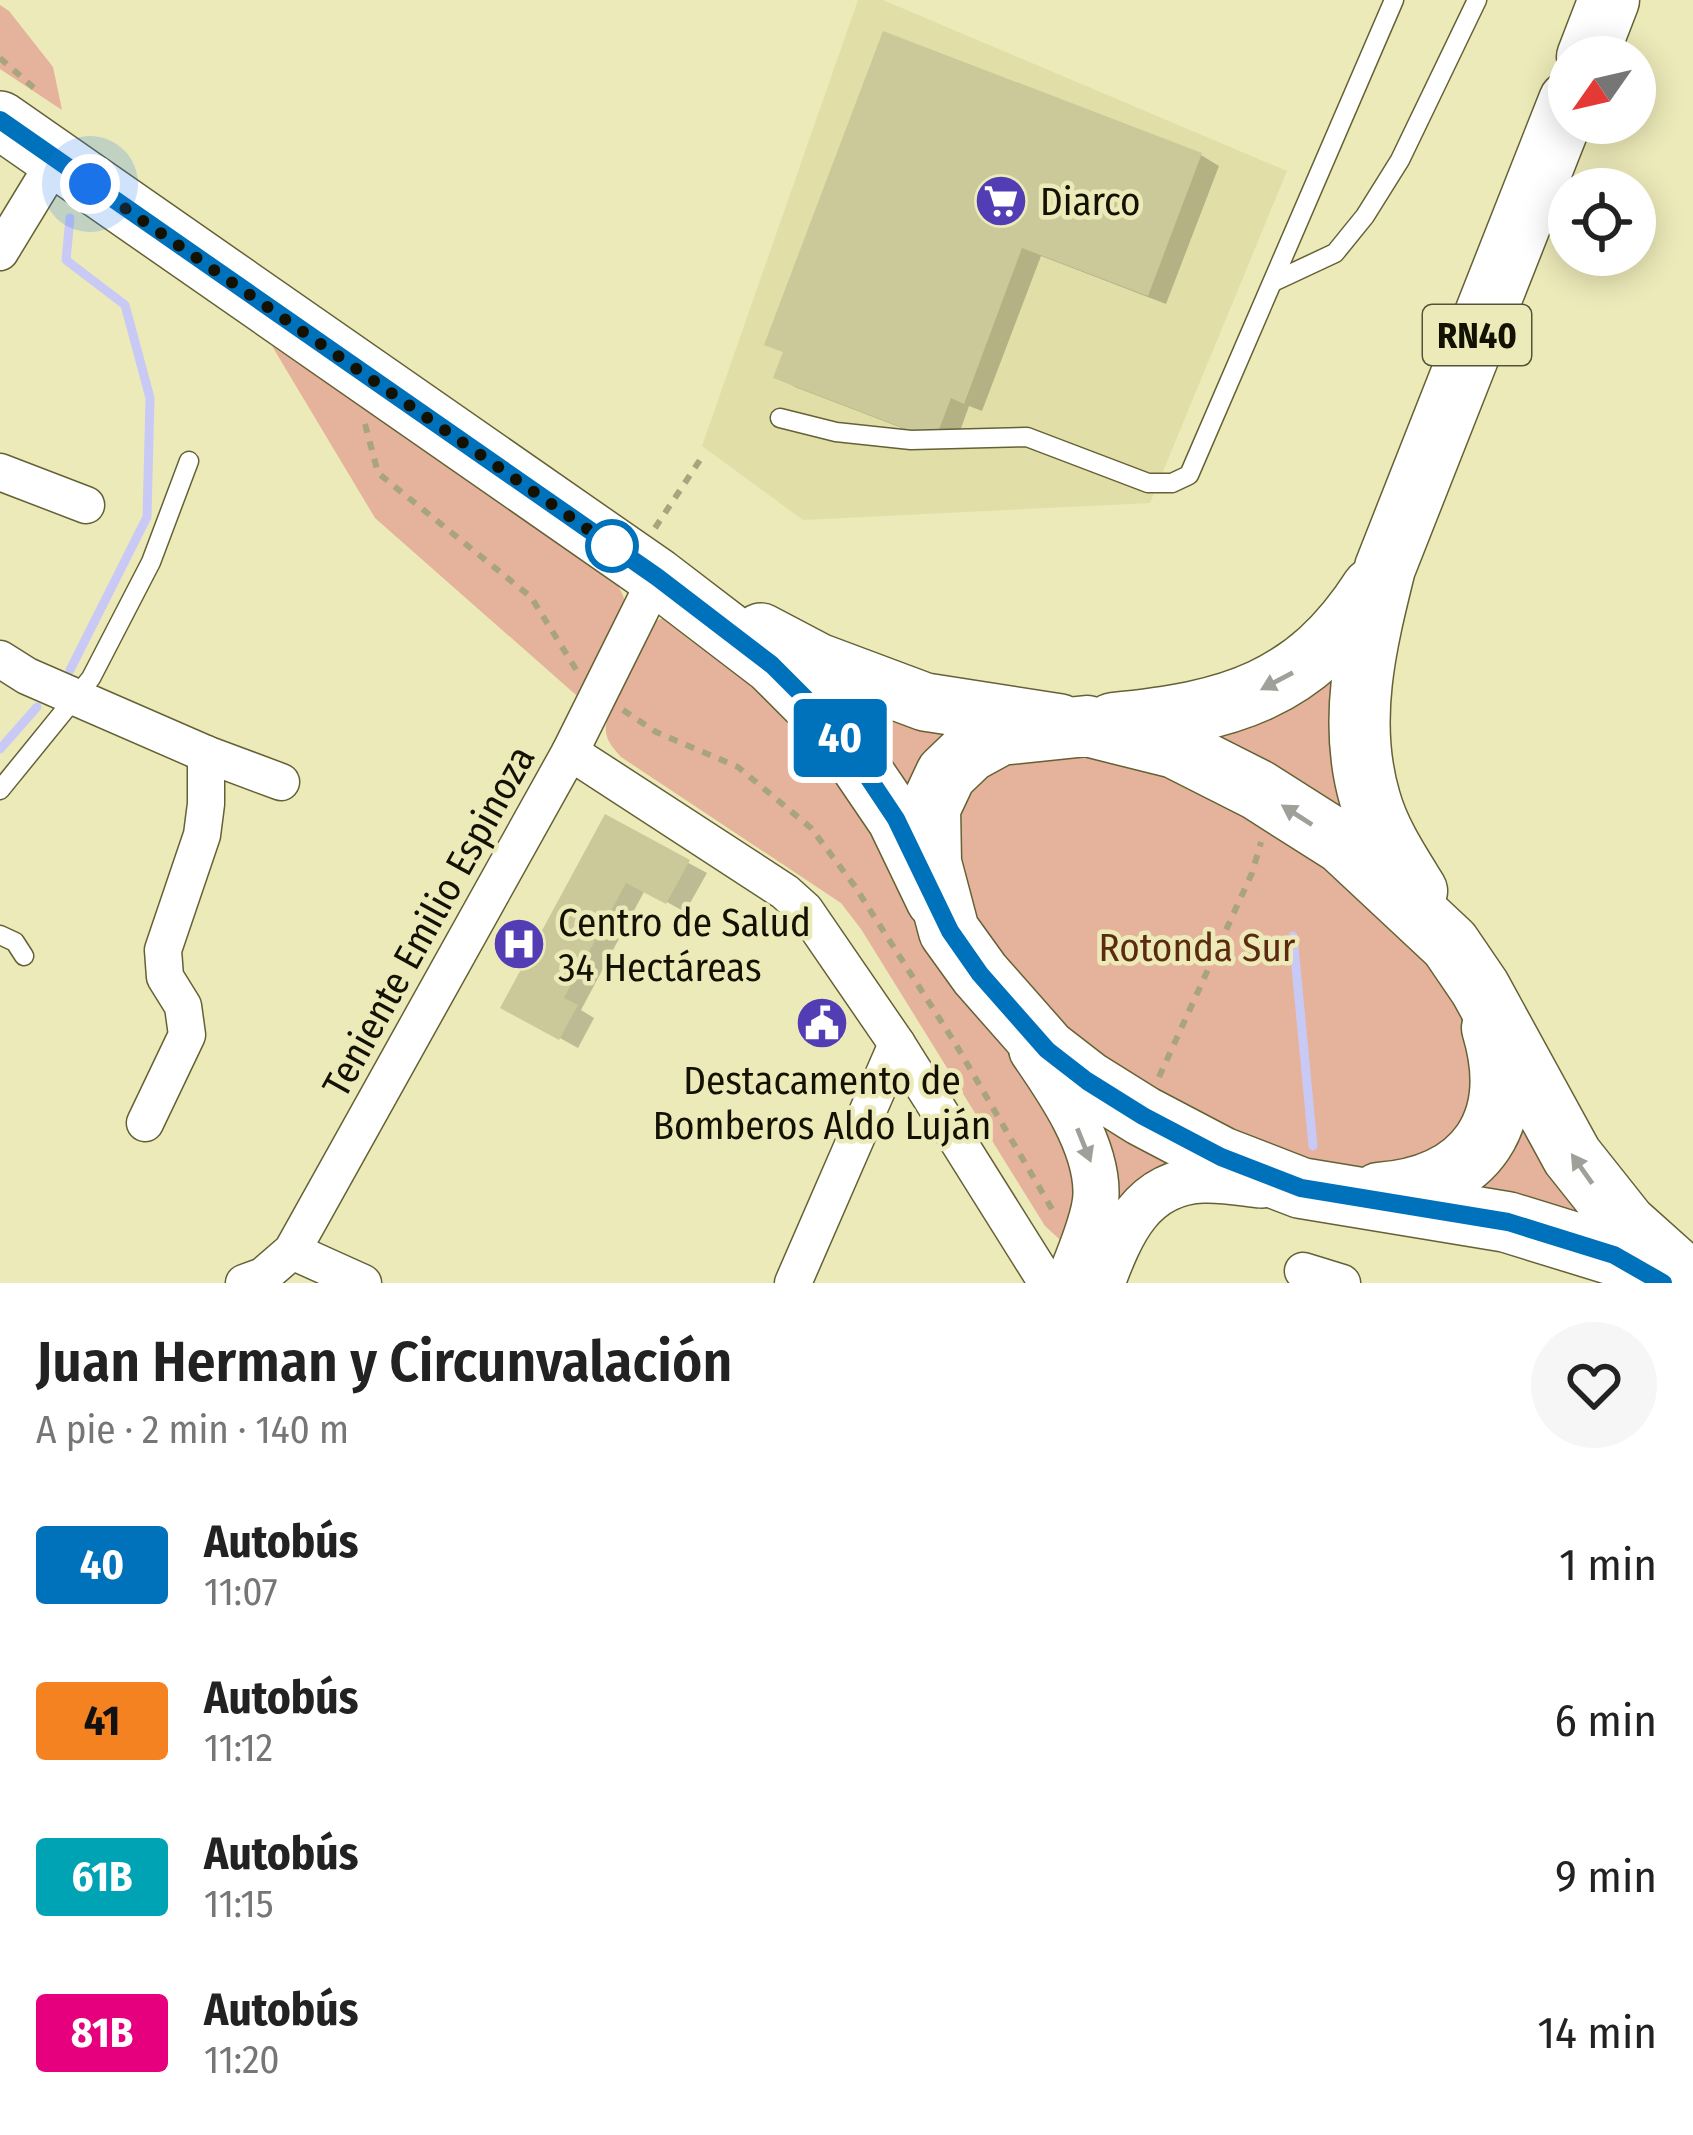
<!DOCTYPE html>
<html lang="es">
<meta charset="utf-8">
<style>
:root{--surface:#fff;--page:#f6f6f6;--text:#222;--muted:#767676}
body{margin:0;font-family:"Fira Sans Condensed",sans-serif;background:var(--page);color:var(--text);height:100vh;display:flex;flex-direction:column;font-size:45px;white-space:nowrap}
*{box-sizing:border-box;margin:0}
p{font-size:39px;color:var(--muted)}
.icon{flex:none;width:66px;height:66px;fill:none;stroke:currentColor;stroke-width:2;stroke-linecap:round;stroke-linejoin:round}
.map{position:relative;height:1283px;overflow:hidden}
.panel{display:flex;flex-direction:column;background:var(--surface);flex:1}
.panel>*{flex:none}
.badge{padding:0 24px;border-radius:9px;font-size:42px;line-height:78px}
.needle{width:78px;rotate:236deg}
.fabs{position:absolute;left:1548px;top:36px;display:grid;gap:24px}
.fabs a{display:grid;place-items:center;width:108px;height:108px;border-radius:50%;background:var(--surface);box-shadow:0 6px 30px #0003;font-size:60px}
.you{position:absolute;width:60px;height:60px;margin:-30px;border:9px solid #fff;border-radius:50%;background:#1a73e8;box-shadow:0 0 0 18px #1a73e833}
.map>.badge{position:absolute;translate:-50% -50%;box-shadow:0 0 0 6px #fff}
.round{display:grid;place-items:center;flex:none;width:126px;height:126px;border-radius:63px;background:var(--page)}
.headline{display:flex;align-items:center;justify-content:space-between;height:204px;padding:0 36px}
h1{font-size:57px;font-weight:600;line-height:90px}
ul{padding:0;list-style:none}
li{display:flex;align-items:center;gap:36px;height:156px;padding:0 36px}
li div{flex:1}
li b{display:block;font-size:45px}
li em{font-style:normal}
li .badge{min-width:132px;font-weight:700;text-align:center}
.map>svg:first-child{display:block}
.built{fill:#e2dea7}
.green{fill:#e5b29b}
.shadow{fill:#0003}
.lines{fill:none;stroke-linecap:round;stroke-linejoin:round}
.stream{stroke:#c9c9f6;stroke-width:9}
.building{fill:#cbc999}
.service-casing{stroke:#646135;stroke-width:21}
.minor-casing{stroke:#646135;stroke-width:39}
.tertiary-casing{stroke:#646135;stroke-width:48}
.primary-casing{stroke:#646135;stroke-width:60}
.trunk-casing{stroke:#646135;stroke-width:63}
.path{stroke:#a7a47e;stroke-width:6;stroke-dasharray:9 9;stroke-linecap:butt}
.service{stroke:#fff;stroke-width:18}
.minor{stroke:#fff;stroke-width:36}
.tertiary{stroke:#fff;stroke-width:45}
.primary{stroke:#fff;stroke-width:57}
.trunk{stroke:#fff;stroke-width:60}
.oneway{fill:#a0a09a}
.line-casing{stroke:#fff;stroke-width:27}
.line{stroke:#0072bc;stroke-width:18}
.walk{stroke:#121102;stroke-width:12;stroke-dasharray:0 21.6}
.stop-dot{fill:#fff;stroke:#0072bc;stroke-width:6}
.labels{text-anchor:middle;stroke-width:9;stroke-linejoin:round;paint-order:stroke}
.shield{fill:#edeab9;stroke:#545239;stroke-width:3}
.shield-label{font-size:36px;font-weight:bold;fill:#121102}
.poi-label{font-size:39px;fill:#121102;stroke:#edeab9;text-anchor:start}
.street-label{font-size:39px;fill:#121102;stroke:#edeab9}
.park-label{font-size:39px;fill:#5b2a11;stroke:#edeab9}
</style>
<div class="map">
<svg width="1693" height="1283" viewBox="0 0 1693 1283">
<rect width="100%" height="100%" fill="#edeab9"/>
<polygon class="built" points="858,0 883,0 1287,171 1150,503 803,520 702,446"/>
<g class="green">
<polygon points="0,5 9,11 53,67 62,110 0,69"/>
<path d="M272,346l341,232c5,8 11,16 12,25 1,31 -27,73 -49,92l-201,-177z"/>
<path d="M663,618l92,63 69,83 57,86 47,101 48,65 41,48 63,105 -11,79 -24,-22 -184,-297 -20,-26 -220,-146c-6,-7 -14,-15 -15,-25 -3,-23 34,-85 45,-109z"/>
<polygon points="1344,648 1377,843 1182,729"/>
<polygon points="802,666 975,720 913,797"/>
<polygon points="1093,746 1210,785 1398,918 1468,1015 1482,1076 1446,1155 1363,1170 1320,1161 1264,1144 1186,1111 1106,1064 1057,1019 995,946 972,909 953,832 962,798 982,769"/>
<polygon points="1079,1094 1196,1168 1115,1221"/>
<polygon points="1518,1113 1620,1240 1456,1192"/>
</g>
<g class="shadow">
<polygon points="1201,155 1219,166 1166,304 1041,256 982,411 969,406 954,448 795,387 777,377 786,353"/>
<polygon points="606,818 707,873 685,912 645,890 581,1010 594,1018 578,1048 504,1007"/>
</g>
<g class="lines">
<g class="stream">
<polyline points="70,218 66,260 125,305 150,398 147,517 70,670"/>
<polyline points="0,749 37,707"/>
<polyline points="1293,936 1313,1146"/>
</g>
</g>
<g class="building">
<polygon points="883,31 1202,153 1148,296 1022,248 964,404 951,398 935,440 773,378 783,352 764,345"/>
<polygon points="605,814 690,860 666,904 626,883 564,998 578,1005 559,1040 500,1008"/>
</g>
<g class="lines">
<g class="service-casing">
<g id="service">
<polyline points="1273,282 1335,253 1365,216 1400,160 1477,0"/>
<polyline points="780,418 836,432 911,440 1027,437 1148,483 1172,483 1189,475 1394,0"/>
<polyline points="0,790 91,678 151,562 189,461"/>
<polyline points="0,935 15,942 24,956"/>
</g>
</g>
<g class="minor-casing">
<g id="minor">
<polyline points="0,252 56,160"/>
<polyline points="0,472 86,505"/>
<polyline points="0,659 27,676 206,754 281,782"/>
<polyline points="570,752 785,892 805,910 897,1044 1047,1283"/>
<polyline points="145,1123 187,1035 183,1006 165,977 163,950 202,835 206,804 206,754"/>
<polyline points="292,1251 363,1283"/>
<polyline points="1303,1271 1342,1283"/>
<polyline points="244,1283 263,1276 292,1251 570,752 657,577"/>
<polyline points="793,1283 897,1044"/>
</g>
</g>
<g class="tertiary-casing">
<g id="tertiary">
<path d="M1032,1051c27,39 65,94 64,143 0,23 -19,67 -28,89"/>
<path d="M1102,1283c19,-51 40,-101 101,-103 19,-1 40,3 59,5"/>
</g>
</g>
<g class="primary-casing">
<g id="primary">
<polyline points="0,120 657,577 772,665 809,702 847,747 896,819 935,900"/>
<polyline points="761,632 818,662 925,702 1060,723"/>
</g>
</g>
<g class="trunk-casing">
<g id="trunk">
<polyline points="1587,57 1609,0"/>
<path d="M1113,723c115,-11 193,-32 259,-135"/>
<path d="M1417,891c-18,-29 -38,-59 -47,-92 -23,-78 -4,-155 15,-231l184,-467"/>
<path d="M1379,1193c98,-8 141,-72 113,-165"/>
<polyline points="1663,1283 1614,1255 1507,1222 1301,1188 1221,1157 1143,1116 1087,1081 1047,1050 980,974 949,931 931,863 930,808 946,774 969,752 1000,735 1087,726 1175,748 1258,790 1343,844 1450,944 1480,988 1572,1156 1626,1224 1692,1283"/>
</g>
</g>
<g class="path">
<polyline points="0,58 34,88"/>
<polyline points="365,424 378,473 531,597 577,671"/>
<polyline points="655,528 702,457"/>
<polyline points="623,710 656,732 738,767 811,828 854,885 955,1043 1056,1216"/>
<polyline points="1159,1077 1252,873 1261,842"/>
</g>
<use href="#service" class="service"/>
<use href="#minor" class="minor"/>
<use href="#tertiary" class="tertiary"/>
<use href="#primary" class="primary"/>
<use href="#trunk" class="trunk"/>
</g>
<defs><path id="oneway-solid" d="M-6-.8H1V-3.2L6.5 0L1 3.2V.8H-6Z" transform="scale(3)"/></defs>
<g class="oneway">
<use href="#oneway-solid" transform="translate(1277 681) rotate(152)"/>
<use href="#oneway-solid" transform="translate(1297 815) rotate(-147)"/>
<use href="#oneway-solid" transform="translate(1084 1145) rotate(68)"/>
<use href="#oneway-solid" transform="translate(1582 1169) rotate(-125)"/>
</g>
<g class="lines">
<g class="line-casing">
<polyline id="line" points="0,120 657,577 772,665 808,701 848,747 896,819 950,931 980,974 1047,1050 1087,1081 1143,1116 1221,1157 1301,1188 1508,1222 1614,1255 1663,1283"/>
</g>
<use href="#line" class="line"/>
<polyline class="walk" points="90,184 612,546"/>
</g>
<defs>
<g id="supermarket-disc" transform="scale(2.7)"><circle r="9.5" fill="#523db4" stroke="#edeab9"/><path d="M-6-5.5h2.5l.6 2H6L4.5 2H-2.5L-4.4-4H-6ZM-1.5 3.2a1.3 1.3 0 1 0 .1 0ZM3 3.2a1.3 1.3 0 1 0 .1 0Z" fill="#fff"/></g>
<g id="hospital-disc" transform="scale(2.7)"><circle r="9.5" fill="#523db4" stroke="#edeab9"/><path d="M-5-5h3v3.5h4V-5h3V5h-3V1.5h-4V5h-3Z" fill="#fff"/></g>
<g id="civic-disc" transform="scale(2.7)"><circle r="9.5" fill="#523db4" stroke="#edeab9"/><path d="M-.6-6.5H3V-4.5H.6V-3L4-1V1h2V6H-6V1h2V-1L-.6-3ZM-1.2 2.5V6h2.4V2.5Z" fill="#fff"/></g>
</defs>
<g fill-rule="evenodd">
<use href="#supermarket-disc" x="1001" y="201"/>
<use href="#hospital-disc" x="519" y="944"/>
<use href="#civic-disc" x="822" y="1023"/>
</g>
<circle class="stop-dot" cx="612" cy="546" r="24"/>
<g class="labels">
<rect class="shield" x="1423" y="305" width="108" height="60" rx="9"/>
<g class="shield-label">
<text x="1477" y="348">RN40</text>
</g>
<g class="poi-label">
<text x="1040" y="215">Diarco</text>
<text x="558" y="936">Centro de Salud<tspan x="558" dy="45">34 Hectáreas</tspan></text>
<text x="822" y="1094" text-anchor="middle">Destacamento de<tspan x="822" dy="45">Bomberos Aldo Luján</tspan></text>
</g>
<g class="street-label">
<text transform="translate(428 921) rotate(-61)" y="14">Teniente Emilio Espinoza</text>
</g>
<g class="park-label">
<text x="1197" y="961">Rotonda Sur</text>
</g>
</g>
</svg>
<div class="fabs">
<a><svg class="needle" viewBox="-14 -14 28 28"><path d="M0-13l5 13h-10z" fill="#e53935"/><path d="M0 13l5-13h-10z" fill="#767676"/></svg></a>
<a><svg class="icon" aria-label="locate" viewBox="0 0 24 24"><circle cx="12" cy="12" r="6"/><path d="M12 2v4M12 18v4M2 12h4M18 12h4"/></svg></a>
</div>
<div class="you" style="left:90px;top:184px"></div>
<b class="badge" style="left:840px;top:738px;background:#0072bc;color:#fff">40</b>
</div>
<section class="panel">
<div class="headline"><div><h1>Juan Herman y Circunvalación</h1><p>A pie · 2 min · 140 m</p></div><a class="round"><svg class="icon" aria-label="heart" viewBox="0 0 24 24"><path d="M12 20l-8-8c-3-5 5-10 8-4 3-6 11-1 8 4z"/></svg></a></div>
<ul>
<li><span class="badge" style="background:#0072bc;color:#fff">40</span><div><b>Autobús</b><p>11:07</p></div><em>1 min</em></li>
<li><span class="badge" style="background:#f58220;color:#111">41</span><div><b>Autobús</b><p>11:12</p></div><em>6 min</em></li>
<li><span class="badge" style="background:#00a3b4;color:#fff">61B</span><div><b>Autobús</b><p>11:15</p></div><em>9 min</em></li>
<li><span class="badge" style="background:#e6007e;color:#fff">81B</span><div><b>Autobús</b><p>11:20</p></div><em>14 min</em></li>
</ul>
</section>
